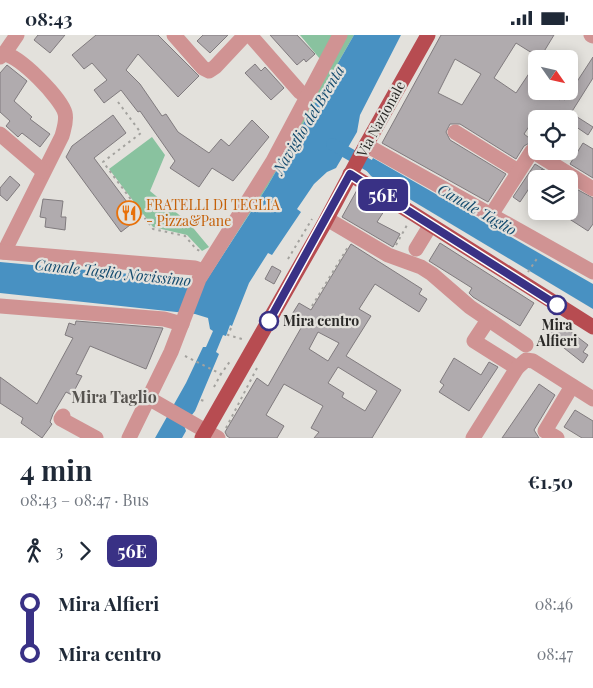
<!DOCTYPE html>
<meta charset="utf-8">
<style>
:root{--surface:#fff;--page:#f6f6f7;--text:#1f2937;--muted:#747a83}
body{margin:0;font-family:"Playfair Display",serif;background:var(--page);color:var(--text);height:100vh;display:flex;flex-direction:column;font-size:19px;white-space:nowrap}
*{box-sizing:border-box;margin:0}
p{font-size:16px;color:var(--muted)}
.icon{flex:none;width:28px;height:28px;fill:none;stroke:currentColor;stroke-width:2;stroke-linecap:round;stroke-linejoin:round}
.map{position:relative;height:403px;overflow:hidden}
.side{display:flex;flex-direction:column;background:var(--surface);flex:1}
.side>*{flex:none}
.badge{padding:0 10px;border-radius:8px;font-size:18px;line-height:32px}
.needle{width:32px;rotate:124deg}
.buttons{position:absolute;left:528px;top:15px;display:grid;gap:10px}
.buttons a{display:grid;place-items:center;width:50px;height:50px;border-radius:8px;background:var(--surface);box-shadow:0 2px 12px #0003;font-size:25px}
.map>.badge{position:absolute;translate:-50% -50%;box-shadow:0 0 0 2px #fff}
.legs{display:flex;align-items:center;gap:8px;height:55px;padding:0 20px;font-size:16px}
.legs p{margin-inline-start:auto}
.head{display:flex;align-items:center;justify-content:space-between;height:85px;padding:0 20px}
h1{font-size:28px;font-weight:700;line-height:38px}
ul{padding:0 20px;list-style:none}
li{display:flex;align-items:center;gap:18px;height:50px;font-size:19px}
li i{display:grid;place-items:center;width:8px;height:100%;margin:0 6px;background:currentColor}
li i::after{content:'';width:12px;height:12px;margin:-6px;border:4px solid;border-radius:50%;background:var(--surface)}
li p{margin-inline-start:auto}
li:first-child i{background:linear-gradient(#0000 50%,currentColor 0)}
li:last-child i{background:linear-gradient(currentColor 50%,#0000 0)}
.status{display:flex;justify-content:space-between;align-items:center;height:35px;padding:0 25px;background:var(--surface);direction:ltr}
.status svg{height:14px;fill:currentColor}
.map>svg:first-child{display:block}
.green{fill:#89c29f}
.water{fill:#4891c2}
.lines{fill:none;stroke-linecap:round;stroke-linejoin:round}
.canal{stroke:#4891c2;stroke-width:12}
.building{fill:#b0abae;stroke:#807b7e;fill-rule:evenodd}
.path{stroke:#a3a29e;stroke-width:2;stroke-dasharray:2.5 4;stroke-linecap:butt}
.minor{stroke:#d09393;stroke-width:15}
.major{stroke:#b74c51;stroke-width:15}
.line-1-casing{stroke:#fff;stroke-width:11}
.line-1{stroke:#393185;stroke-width:8}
.stop-1-dot{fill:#fff;stroke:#393185;stroke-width:2.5}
.labels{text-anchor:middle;stroke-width:4.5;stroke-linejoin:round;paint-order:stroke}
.street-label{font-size:14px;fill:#2a2927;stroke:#e3e1dc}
.food-label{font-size:14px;fill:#c56008;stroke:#e3e1dc;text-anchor:start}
.stop-label{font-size:14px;font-weight:bold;fill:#2a2927;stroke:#e3e1dc;text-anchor:start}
.water-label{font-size:15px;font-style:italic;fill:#154c6f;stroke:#e3e1dc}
.quarter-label{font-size:16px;font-weight:bold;fill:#56534f;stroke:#e3e1dc}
</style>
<div class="status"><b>08:43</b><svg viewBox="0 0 49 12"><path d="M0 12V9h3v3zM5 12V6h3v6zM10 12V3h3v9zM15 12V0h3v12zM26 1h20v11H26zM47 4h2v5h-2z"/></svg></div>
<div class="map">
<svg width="593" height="403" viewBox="0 0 593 403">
<rect width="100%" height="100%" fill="#e3e1dc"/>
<g class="green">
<polygon points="300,0 333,0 320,24"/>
<polygon points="345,0 354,0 267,152 216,230"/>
<polygon points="152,102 165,120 150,156 189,188 209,212 202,216 187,200 153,192 109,134"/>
</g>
<g class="water">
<polygon points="354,0 401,0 360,80 357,97 336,133 327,137 314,149 297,174 301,177 272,220 268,218 249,248 232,291 230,290 226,301 223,300 216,317 219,319 195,376 184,390 186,396 182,403 155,403 186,348 203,312 206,312 213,296 210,294 208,283 195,279 0,258 0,227 206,246 267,152"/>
<polygon points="373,123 593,249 593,274 371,141 366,135"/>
</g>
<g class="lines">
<polyline class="canal" points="332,109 384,139"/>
</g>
<g class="building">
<polygon points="38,0 65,0 50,18 34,5"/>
<polygon points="96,0 158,0 199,41 178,62 138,19 126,35 140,49 162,81 166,79 178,97 209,118 221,104 229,111 252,85 269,102 233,146 212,133 199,152 170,133 175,126 140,76 138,77 121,55 104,68 94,55 107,45 92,28 84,34 72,20"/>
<polygon points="203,0 228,0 210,18 197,6"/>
<polygon points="270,0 297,0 315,19 306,27 304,24 297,30"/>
<path d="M441,0h113l-14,23 -24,-15 -22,35 22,15 20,-30v28h11l13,9 1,-2 4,2 28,-43v21l-22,35 22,14 -5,8 -19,-13v-5l-35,2 -10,15 9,7 -9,5 -8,13 -56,-35h-10l-4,8 4,8 56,34 -18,28 -106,-59zM455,24l26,15 -19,31 -24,-12z"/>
<polygon points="255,29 261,36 265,32 284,53 271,65 245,38"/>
<polygon points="7,30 27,46 14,66 32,82 30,84 50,99 40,112 22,98 18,102 6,91 10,86 0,77 0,38"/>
<polygon points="113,80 126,98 94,123 139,183 121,197 66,122 72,111"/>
<polygon points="583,108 593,114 593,143 570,129"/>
<polygon points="535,129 559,144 542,134 520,167 513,162"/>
<polygon points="10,141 20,150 7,166 0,160 0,153"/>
<polygon points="569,150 593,163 593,189 588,196 557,176 569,176 569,169 573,162 569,159 572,153"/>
<polygon points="357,155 386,173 377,187 400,199 393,212 342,182"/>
<polygon points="43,164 63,166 61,182 66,182 65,195 45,192 46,183 40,182"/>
<polygon points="440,208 534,268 520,291 473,262 469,258 472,253 429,226"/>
<path d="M351,209l71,45 -3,5 8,5 -8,13 -44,-28 -16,25 12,7 -25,40 55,34 -29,48h-58l5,-6 -8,-4 12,-22 -39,-22 -18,31 18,11 -7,12h-47l-3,-2 -2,-4 32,-54 11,8 33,-58 -1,-7 -9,-5 8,-13 12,7zM318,297l21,11 -11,18 -19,-12zM338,332l39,24 -12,20 -23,-14 2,-4 -16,-10z"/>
<polygon points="272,231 281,236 274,249 265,244"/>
<polygon points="554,284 588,310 583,317 588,320 583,328 545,298"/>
<polygon points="76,286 163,293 146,334 90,311 76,339 82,341 72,360 66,357 53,379 50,387 52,389 42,403 21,388 23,383 0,368 0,342 37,369 73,303 65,300 69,288 75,290"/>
<polygon points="454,323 481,340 489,327 498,332 469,376 439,357 444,350 440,347"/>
<polygon points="539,349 555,360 534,395 539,403 502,403"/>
<polygon points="575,375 593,386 593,403 582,403 564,392"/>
</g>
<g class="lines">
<g class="path">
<polyline points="118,67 141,98 103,127 153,194 185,201 196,214 200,216"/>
<polyline points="396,210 407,190"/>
<polyline points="288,224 312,184"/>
<polyline points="528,237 538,222"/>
<polyline points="312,271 348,212"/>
<polyline points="231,293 228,300 242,304"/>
<polyline points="185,321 221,339 231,325"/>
<polyline points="214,352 221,339"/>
<polyline points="201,365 207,367"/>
<polyline points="123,366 130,370"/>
<polyline points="226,393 257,333"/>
</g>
<g class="minor">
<polyline points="174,0 203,33 209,36 215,32 245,0"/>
<polyline points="250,0 300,57 307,61"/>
<polyline points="591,0 593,1"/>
<polyline points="4,19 17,0"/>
<path d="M0,22l4,-3c15,1 57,44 61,59 2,8 -1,15 -3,23l-58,116"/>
<polyline points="455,97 518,136"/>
<polyline points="0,99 43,136"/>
<polyline points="366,110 593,237"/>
<polyline points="491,180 532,116 593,154"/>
<polyline points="327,184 388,220 421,232 432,239 470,272 526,310"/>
<polyline points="416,214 430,191"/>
<polyline points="0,217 195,233 203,236"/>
<polyline points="0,271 164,284 182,289"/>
<polyline points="488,285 474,306 517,333"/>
<polyline points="150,364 218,403"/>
<polyline points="63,381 61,384 96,403"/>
<polyline points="129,403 171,317 199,244 273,126 340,0"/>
<polyline points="473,403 517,333 526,325 533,326 593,364"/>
<polyline points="557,403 545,396 572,351"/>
</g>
<g class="major">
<polyline points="350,139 593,292"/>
<polyline points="202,403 324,189 366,110 428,0"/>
</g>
</g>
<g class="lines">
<g class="line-1-casing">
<polyline id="line-1" points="269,286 350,139 557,270"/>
</g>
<use href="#line-1" class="line-1"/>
</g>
<defs>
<g id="restaurant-ring" transform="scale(1.25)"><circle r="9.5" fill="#e3e1dc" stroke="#e8710a" stroke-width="1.5"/><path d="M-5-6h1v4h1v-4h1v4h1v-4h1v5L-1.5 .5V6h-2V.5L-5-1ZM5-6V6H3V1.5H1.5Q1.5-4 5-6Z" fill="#e8710a"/></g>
</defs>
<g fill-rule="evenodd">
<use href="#restaurant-ring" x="129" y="178"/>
</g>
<g class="stop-1-dot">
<circle cx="557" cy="270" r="9"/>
<circle cx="269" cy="286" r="9"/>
</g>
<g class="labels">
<g class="street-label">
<text transform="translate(381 84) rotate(-61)" y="5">Via Nazionale</text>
</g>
<g class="food-label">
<text x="146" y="175">FRATELLI DI TEGLIA<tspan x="146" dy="16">- Pizza&amp;Pane</tspan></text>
</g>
<g class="stop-label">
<text x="283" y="291">Mira centro</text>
<text x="557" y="295" text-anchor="middle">Mira<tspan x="557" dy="16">Alfieri</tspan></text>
</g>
<g class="water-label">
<text transform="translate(309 85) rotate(-59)" y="5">Naviglio del Brenta</text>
<text transform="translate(477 175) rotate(30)" y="5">Canale Taglio</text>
<text transform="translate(113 238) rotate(6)" y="5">Canale Taglio Novissimo</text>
</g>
<g class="quarter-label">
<text x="114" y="368">Mira Taglio</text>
</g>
</g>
</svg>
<div class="buttons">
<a><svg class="needle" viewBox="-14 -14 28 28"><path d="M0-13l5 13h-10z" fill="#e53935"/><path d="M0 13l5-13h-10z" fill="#747a83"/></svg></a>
<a><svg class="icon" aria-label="locate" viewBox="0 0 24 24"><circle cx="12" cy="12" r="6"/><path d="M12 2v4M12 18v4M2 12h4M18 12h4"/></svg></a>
<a><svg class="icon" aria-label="layers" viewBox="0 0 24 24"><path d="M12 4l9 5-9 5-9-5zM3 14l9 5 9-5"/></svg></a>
</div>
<b class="badge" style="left:383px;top:160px;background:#393185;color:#fff">56E</b>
</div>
<section class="side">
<div class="head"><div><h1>4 min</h1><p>08:43 – 08:47 · Bus</p></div><b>€1.50</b></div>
<div class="legs"><svg class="icon" aria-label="walk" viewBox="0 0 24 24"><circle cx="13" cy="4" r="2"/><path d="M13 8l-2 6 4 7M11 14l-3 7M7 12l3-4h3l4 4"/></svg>3<svg class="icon" aria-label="forward" viewBox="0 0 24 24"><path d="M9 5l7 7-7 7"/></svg><b class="badge" style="background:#393185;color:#fff">56E</b></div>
<ul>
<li><i style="color:#393185"></i><b>Mira Alfieri</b><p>08:46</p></li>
<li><i style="color:#393185"></i><b>Mira centro</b><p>08:47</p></li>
</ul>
</section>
